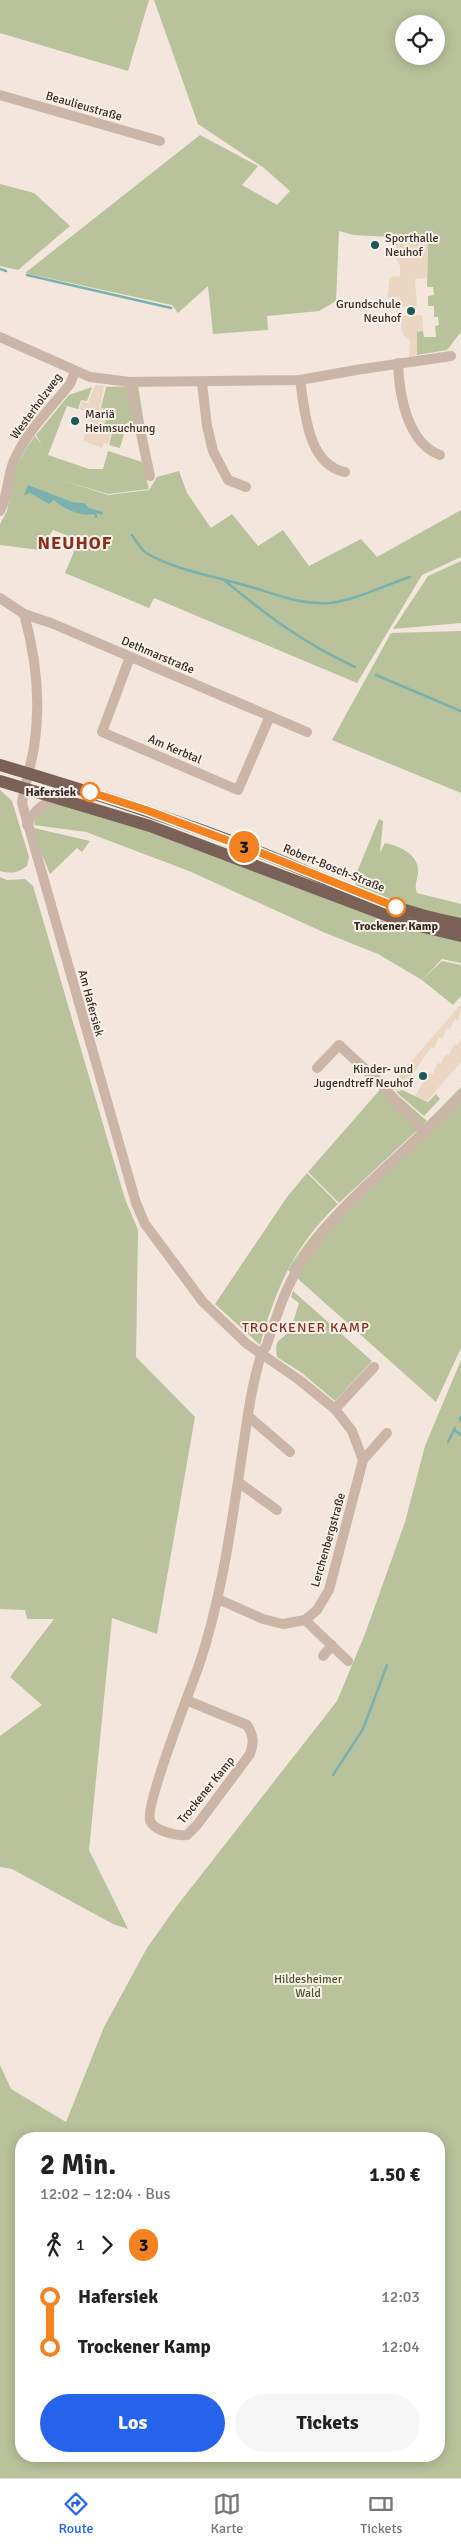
<!DOCTYPE html>
<html lang="de">
<meta charset="utf-8">
<style>
:root{--surface:#fff;--page:#f6f6f6;--text:#222;--muted:#767676;--line:#e0e0e0;--accent:#2563eb}
body{margin:0;font-family:Signika,sans-serif;background:var(--page);color:var(--text);height:100vh;display:flex;flex-direction:column;font-size:19px;white-space:nowrap}
*{box-sizing:border-box;margin:0}
p{font-size:16px;color:var(--muted)}
.icon{flex:none;width:28px;height:28px;fill:none;stroke:currentColor;stroke-width:2;stroke-linecap:round;stroke-linejoin:round}
.map{position:relative;flex:1;overflow:hidden}
.details{position:absolute;left:15px;top:2132px;width:430px;height:330px;display:flex;flex-direction:column;background:var(--surface);border-radius:20px;box-shadow:0 2px 12px #0003}
.details>*{flex:none}
.badge{padding:0 10px;border-radius:16px;font-size:18px;line-height:32px}
.fabs{position:absolute;left:395px;top:15px;display:grid;gap:10px}
.fabs a{display:grid;place-items:center;width:50px;height:50px;border-radius:50%;background:var(--surface);box-shadow:0 2px 12px #0003;font-size:25px}
.map>.badge{position:absolute;translate:-50% -50%;box-shadow:0 0 0 2px #fff}
.legs{display:flex;align-items:center;gap:8px;height:55px;padding:0 25px;font-size:16px}
.legs p{margin-inline-start:auto}
.headline{display:flex;align-items:center;justify-content:space-between;height:85px;padding:0 25px}
h1{font-size:28px;font-weight:800;line-height:38px}
.action{display:flex;gap:10px;margin-top:auto;padding:10px 25px}
.action a{flex:1;height:58px;border-radius:30px;background:var(--accent);color:#fff;font-size:20px;font-weight:800;line-height:58px;text-align:center}
.action a+a{background:var(--page);color:var(--text)}
ul{padding:0 25px;list-style:none}
li{display:flex;align-items:center;gap:18px;height:50px;font-size:19px}
li i{display:grid;place-items:center;width:8px;height:100%;margin:0 6px;background:currentColor}
li i::after{content:'';width:12px;height:12px;margin:-6px;border:4px solid;border-radius:50%;background:var(--surface)}
li p{margin-inline-start:auto}
li:first-child i{background:linear-gradient(#0000 50%,currentColor 0)}
li:last-child i{background:linear-gradient(currentColor 50%,#0000 0)}
.tabs{display:flex;justify-content:space-around;align-items:center;height:70px;border-top:1px solid var(--line);background:var(--surface);font-size:14px;color:var(--muted)}
.tabs a{display:grid;justify-items:center;gap:2px}
.tabs .selected{color:var(--accent)}
.map>svg:first-child{display:block}
.green{fill:#b8c29b;fill-rule:evenodd}
.plaza{fill:#ebd6c2}
.water{fill:#7ab1af}
.lines{fill:none;stroke-linecap:round;stroke-linejoin:round}
.stream{stroke:#7ab1af;stroke-width:2.5}
.minor{stroke:#cbb5a7;stroke-width:10}
.major{stroke:#7a6158;stroke-width:12}
.line-1-casing{stroke:#fff;stroke-width:11}
.line-1{stroke:#f58220;stroke-width:8}
.poi-dot{fill:#1c5a5a;stroke:#faf1e8;stroke-width:2}
.stop-1-dot{fill:#fff;stroke:#f58220;stroke-width:2.5}
.labels{text-anchor:middle;stroke-width:4;stroke-linejoin:round;paint-order:stroke}
.street-label{font-size:12px;fill:#372c28;stroke:#faf1e8}
.poi-label{font-size:12px;fill:#372c28;stroke:#faf1e8;text-anchor:start}
.stop-label{font-size:12px;font-weight:bold;fill:#372c28;stroke:#faf1e8;text-anchor:end}
.park-label{font-size:12px;fill:#4a562b;stroke:#faf1e8}
.neighbourhood-label{font-size:14px;letter-spacing:1px;fill:#89301e;stroke:#faf1e8}
.district-label{font-size:18px;font-weight:bold;letter-spacing:1px;fill:#89301e;stroke:#faf1e8}
</style>
<div class="map">
<svg width="461" height="2478" viewBox="0 0 461 2478">
<rect width="100%" height="100%" fill="#f3e6dc"/>
<g class="green">
<polygon points="0,0 149,0 128,71 0,33"/>
<path d="M154,0h307v332l-14,18 -30,5v-24h6l1,6h12l-1,-11 4,-1 -1,-8h-4v-11h-6v-10l6,-1 -1,-8h-6l1,-48 -74,-4 -15,-4 -3,70 -17,10 -52,5 1,14 -55,4 -5,-48 -30,27 -6,-8 -147,-32 175,-138 58,31 -16,19 35,20 13,-14 -26,-23 -66,-44zM404,24h32v32h-32z"/>
<polygon points="0,184 34,193 70,226 18,270 0,266"/>
<polygon points="138,386 145,429 127,423 120,448 109,445 113,429 104,426 109,410 101,408 106,387"/>
<polygon points="92,387 87,401 81,400 78,409 67,406 48,455 89,469 103,469 108,451 142,462 149,489 108,494 62,480 108,495 149,490 157,477 179,471 187,493 211,528 232,514 258,546 283,530 309,566 361,539 377,557 461,510 461,557 422,575 357,683 154,598 149,608 65,573 79,540 53,530 40,550 0,545 0,524 7,511 15,469 27,447 35,436 42,445 36,435 69,395"/>
<polygon points="461,561 461,623 393,629 428,576"/>
<polygon points="461,631 461,793 332,740 391,633"/>
<path d="M0,790l12,11 17,56 -2,9c-9,7 -16,8 -27,5z"/>
<path d="M57,804l31,6 373,130v23l-19,-4 -20,21 -44,-26 -55,-22 -134,-61 -103,-39 -52,-7c3,-12 11,-17 23,-21z"/>
<path d="M379,819l4,2 -3,32 5,-10c15,3 35,12 33,30 -1,8 -4,13 -1,20l44,11v18l-29,-7 -75,-28 -3,-8z"/>
<polygon points="34,828 90,841 82,852 77,848 50,874 35,838"/>
<polygon points="0,877 7,880 25,879 33,886 125,1199 138,1230 136,1357 195,1417 157,1634 112,1618 89,1850 128,1929 113,1924 12,1869 0,1867 0,1736 42,1705 10,1677 54,1619 27,1619 25,1610 0,1609"/>
<polygon points="442,961 461,965 461,996 453,1005 422,980"/>
<polygon points="385,1084 427,1121 339,1203 308,1172"/>
<path d="M461,1087v261l-25,54 -148,-132c26,-43 58,-72 94,-105 27,-26 53,-51 79,-78z"/>
<polygon points="402,1090 428,1102 436,1094 440,1099 424,1116 396,1092"/>
<path d="M307,1173l31,31c-44,42 -62,84 -78,141l-45,-41 72,-107z"/>
<path d="M293,1291l79,70 -37,40 -33,-28 -25,-16c-3,-21 4,-14 12,-27 5,-7 7,-18 10,-27l-8,-6z"/>
<path d="M461,1360v1118h-461v-413l11,24 55,33 38,-95 43,-79 29,-41 161,-206 28,-67 40,-112 20,-76zM21,2139h418v317h-418z"/>
</g>
<g class="plaza">
<polygon points="396,236 428,239 427,278 415,279 417,306 401,307 400,297 387,298 390,277 400,276 400,266 396,259"/>
<polygon points="422,315 423,331 417,332 417,355 409,358 410,341 403,335 400,316"/>
<polygon points="95,385 104,386 100,408 108,410 104,427 112,429 108,444 104,443 102,448 83,441 91,413 79,409 82,401 88,403"/>
<polygon points="461,1004 459,1021 455,1019 450,1029 447,1028 442,1039 439,1037 434,1048 431,1047 411,1077 408,1076 402,1089 396,1091 390,1086"/>
<polygon points="461,1038 461,1062 427,1101 415,1096 429,1073 432,1075 438,1063 441,1064 446,1054 449,1055 454,1044 458,1045"/>
</g>
<path class="water" d="M28,485l44,17 12,1 5,5 14,4 -1,3 -6,-2c-12,6 -34,-5 -42,-13l-5,4 -19,-11 -6,2z"/>
<g class="lines">
<g class="stream">
<polyline points="0,269 6,271"/>
<polyline points="27,275 171,308"/>
<polyline points="95,513 96,517"/>
<path d="M132,535c4,6 9,14 14,18 29,17 67,23 98,32 30,8 54,20 86,18 26,-3 55,-18 80,-26"/>
<path d="M224,580c45,37 78,62 131,87"/>
<polyline points="376,675 461,711"/>
<polyline points="460,1420 461,1417"/>
<polyline points="454,1430 461,1435"/>
<polyline points="448,1442 455,1428"/>
<polyline points="333,1775 363,1729 387,1665"/>
</g>
<g class="minor">
<polyline points="0,95 160,141"/>
<polyline points="0,337 90,377 130,382 300,380 356,370 451,356"/>
<path d="M398,363c1,31 9,80 42,92"/>
<path d="M300,380c5,31 7,84 45,92"/>
<polyline points="130,382 150,476"/>
<polyline points="202,383 207,426 213,451 228,480 246,487"/>
<path d="M0,511c8,-15 7,-32 13,-48 12,-30 38,-55 57,-79l5,-12"/>
<polyline points="0,598 24,614 51,623 307,732"/>
<path d="M24,614c12,43 17,89 10,133 -3,19 -9,37 -12,56l114,400 9,21 58,78 44,42 51,35 37,30 17,22 11,29 -34,130 -12,20 -12,10 -22,4 -20,-5 -45,-20"/>
<polyline points="130,657 102,732 238,790 270,716"/>
<path d="M27,825c8,-16 16,-23 35,-26"/>
<polyline points="317,1068 339,1045 379,1082 425,1133"/>
<polyline points="335,1409 374,1367"/>
<polyline points="248,1416 290,1452"/>
<polyline points="363,1460 387,1433"/>
<polyline points="238,1482 277,1510"/>
<polyline points="305,1620 348,1661"/>
<polyline points="323,1656 332,1645"/>
<path d="M186,1700l61,25c7,11 7,17 3,29l-53,71 -10,10c-10,1 -34,-4 -37,-15 -5,-14 40,-130 48,-152 22,-64 32,-133 42,-200 6,-38 10,-79 22,-116l4,-5c9,-26 17,-53 31,-77 40,-71 110,-115 164,-175"/>
</g>
<g class="major">
<path d="M0,765c88,26 176,54 262,88 65,26 129,59 199,71"/>
<polyline points="0,781 150,826 407,923 461,936"/>
</g>
</g>
<g class="lines">
<g class="line-1-casing">
<polyline id="line-1" points="90,792 146,810 261,853 396,907"/>
</g>
<use href="#line-1" class="line-1"/>
</g>
<g class="poi-dot">
<circle cx="375" cy="245" r="5"/>
<circle cx="411" cy="311" r="5"/>
<circle cx="75" cy="421" r="5"/>
<circle cx="423" cy="1076" r="5"/>
</g>
<g class="stop-1-dot">
<circle cx="90" cy="792" r="9"/>
<circle cx="396" cy="907" r="9"/>
</g>
<g class="labels">
<g class="street-label">
<text transform="translate(84 106) rotate(16)" y="4">Beaulieustraße</text>
<text transform="translate(36 406) rotate(-54)" y="4">Westerholzweg</text>
<text transform="translate(158 655) rotate(23)" y="4">Dethmarstraße</text>
<text transform="translate(175 749) rotate(23)" y="4">Am Kerbtal</text>
<text transform="translate(334 868) rotate(22)" y="4">Robert-Bosch-Straße</text>
<text transform="translate(91 1003) rotate(75)" y="4">Am Hafersiek</text>
<text transform="translate(328 1540) rotate(-74)" y="4">Lerchenbergstraße</text>
<text transform="translate(206 1790) rotate(-51)" y="4">Trockener Kamp</text>
</g>
<g class="poi-label">
<text x="385" y="242">Sporthalle<tspan x="385" dy="14">Neuhof</tspan></text>
<text x="401" y="308" text-anchor="end">Grundschule<tspan x="401" dy="14">Neuhof</tspan></text>
<text x="85" y="418">Mariä<tspan x="85" dy="14">Heimsuchung</tspan></text>
<text x="413" y="1073" text-anchor="end">Kinder- und<tspan x="413" dy="14">Jugendtreff Neuhof</tspan></text>
</g>
<g class="stop-label">
<text x="76" y="796">Hafersiek</text>
<text x="396" y="930" text-anchor="middle">Trockener Kamp</text>
</g>
<g class="park-label">
<text x="308" y="1983">Hildesheimer<tspan x="308" dy="14">Wald</tspan></text>
</g>
<g class="neighbourhood-label">
<text x="306" y="1332">TROCKENER KAMP</text>
</g>
<g class="district-label">
<text x="75" y="549">NEUHOF</text>
</g>
</g>
</svg>
<div class="fabs">
<a><svg class="icon" aria-label="locate" viewBox="0 0 24 24"><circle cx="12" cy="12" r="6"/><path d="M12 2v4M12 18v4M2 12h4M18 12h4"/></svg></a>
</div>
<b class="badge" style="left:244px;top:847px;background:#f58220;color:#111">3</b>
<section class="details">
<div class="headline"><div><h1>2 Min.</h1><p>12:02 – 12:04 · Bus</p></div><b>1.50 €</b></div>
<div class="legs"><svg class="icon" aria-label="walk" viewBox="0 0 24 24"><circle cx="13" cy="4" r="2"/><path d="M13 8l-2 6 4 7M11 14l-3 7M7 12l3-4h3l4 4"/></svg>1<svg class="icon" aria-label="forward" viewBox="0 0 24 24"><path d="M9 5l7 7-7 7"/></svg><b class="badge" style="background:#f58220;color:#111">3</b></div>
<ul>
<li><i style="color:#f58220"></i><b>Hafersiek</b><p>12:03</p></li>
<li><i style="color:#f58220"></i><b>Trockener Kamp</b><p>12:04</p></li>
</ul>
<div class="action"><a>Los</a><a>Tickets</a></div>
</section>
</div>
<nav class="tabs">
<a class="selected"><svg class="icon" aria-label="directions" viewBox="0 0 24 24"><path d="M12 3l9 9-9 9-9-9zM9 14v-3h6M13 9l2 2-2 2"/></svg>Route</a>
<a><svg class="icon" aria-label="map" viewBox="0 0 24 24"><path d="M3 6l6-2 6 2 6-2v14l-6 2-6-2-6 2zM9 4v14M15 6v14"/></svg>Karte</a>
<a><svg class="icon" aria-label="tickets" viewBox="0 0 24 24"><path d="M3 7h18v10H3zM15 7v10"/></svg>Tickets</a>
</nav>
